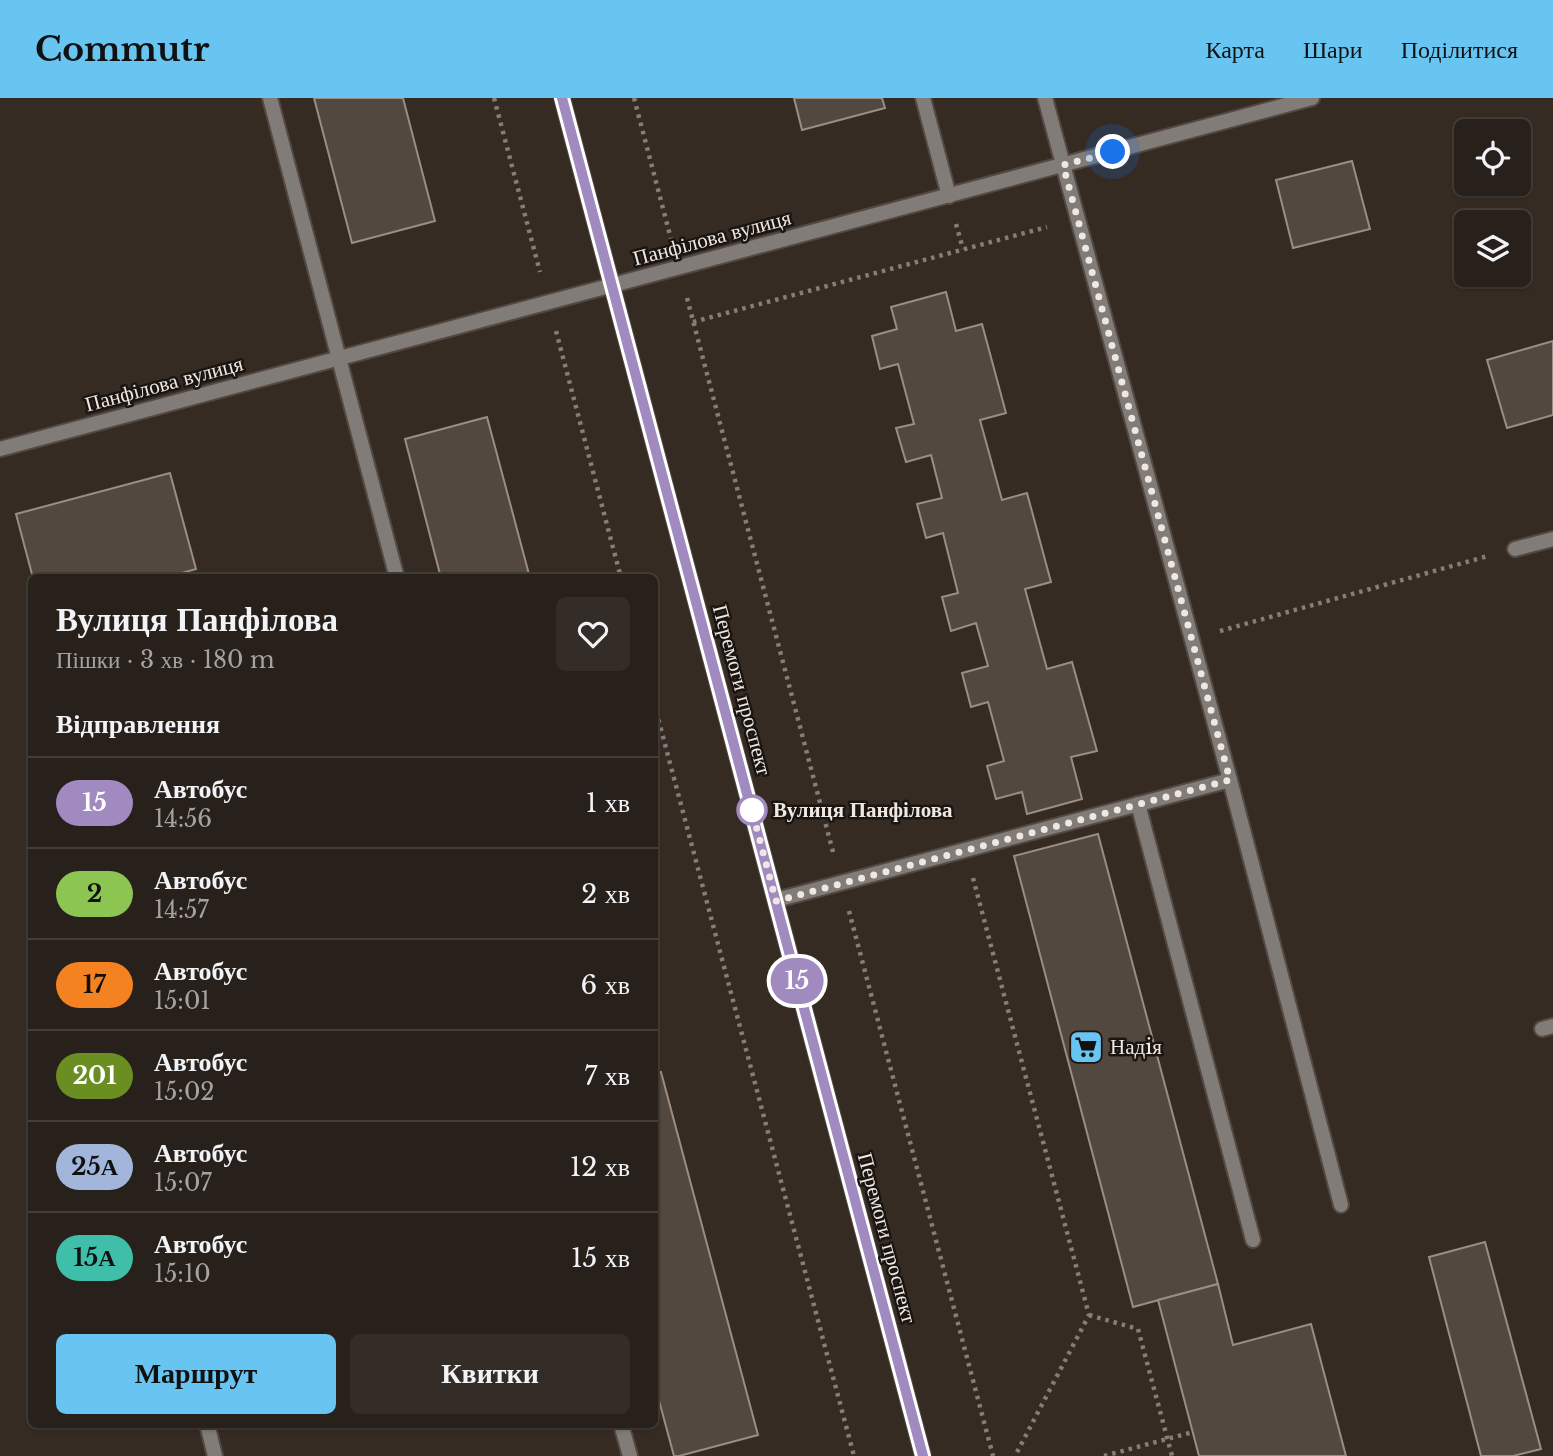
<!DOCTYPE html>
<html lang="uk">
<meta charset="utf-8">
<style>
:root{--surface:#28201a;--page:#342d27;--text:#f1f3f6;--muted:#a5a3a2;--line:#443e39;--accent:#68c4f0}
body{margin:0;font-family:"Libre Baskerville",serif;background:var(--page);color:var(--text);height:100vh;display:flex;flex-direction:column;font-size:26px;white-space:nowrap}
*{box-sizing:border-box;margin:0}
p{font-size:23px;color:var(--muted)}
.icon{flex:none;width:38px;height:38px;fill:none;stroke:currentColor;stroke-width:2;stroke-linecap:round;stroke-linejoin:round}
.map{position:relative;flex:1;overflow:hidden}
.details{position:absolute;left:28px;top:476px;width:630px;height:854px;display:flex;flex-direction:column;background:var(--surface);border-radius:10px;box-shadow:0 2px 5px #0004,0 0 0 2px var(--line)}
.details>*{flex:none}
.badge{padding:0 14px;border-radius:23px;font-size:24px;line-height:46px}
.buttons{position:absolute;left:1454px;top:21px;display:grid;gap:14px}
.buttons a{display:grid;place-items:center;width:77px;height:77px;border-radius:10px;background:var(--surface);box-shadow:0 2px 5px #0004,0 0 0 2px var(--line);font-size:35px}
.you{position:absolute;width:35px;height:35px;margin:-18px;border:5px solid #fff;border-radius:50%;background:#1a73e8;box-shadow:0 0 0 10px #1a73e833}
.map>.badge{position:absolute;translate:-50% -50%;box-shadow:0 0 0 4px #fff}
h2{padding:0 28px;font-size:26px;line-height:63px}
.round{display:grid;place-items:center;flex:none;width:74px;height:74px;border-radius:10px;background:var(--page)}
.headline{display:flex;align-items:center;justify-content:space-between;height:119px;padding:0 28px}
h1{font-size:33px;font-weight:700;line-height:52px}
.primary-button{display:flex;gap:14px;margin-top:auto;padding:14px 28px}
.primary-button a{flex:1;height:80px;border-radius:10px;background:var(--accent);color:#111;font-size:28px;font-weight:700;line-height:80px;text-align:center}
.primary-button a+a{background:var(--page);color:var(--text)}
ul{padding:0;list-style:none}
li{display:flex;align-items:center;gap:21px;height:91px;padding:0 28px;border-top:2px solid var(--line)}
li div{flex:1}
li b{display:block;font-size:26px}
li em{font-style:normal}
li .badge{min-width:77px;font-weight:700;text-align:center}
header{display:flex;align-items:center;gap:42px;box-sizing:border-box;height:98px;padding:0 35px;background:var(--accent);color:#111}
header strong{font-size:33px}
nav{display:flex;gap:38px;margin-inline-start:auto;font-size:24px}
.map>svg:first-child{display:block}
.building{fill:#53483f;stroke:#9a8d84;stroke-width:2}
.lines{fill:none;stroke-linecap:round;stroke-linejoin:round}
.lane-casing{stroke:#534942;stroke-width:18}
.street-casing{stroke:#534942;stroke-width:18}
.secondary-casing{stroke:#534942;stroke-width:18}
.path{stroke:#867d76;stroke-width:4.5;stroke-dasharray:3.5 5;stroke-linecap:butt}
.lane{stroke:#817c77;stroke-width:14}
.street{stroke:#817c77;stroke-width:14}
.secondary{stroke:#b1a8a1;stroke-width:14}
.line-casing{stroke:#fff;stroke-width:16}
.line{stroke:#a18ac0;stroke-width:10}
.walk{stroke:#eee7e2;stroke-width:7;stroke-dasharray:0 12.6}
.stop-dot{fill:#fff;stroke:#a18ac0;stroke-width:3.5}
.labels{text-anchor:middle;stroke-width:5;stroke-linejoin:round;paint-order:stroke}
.street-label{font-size:21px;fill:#eee7e2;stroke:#1a1511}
.stop-label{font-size:21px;font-weight:bold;fill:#eee7e2;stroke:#1a1511;text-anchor:start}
.poi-label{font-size:21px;fill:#eee7e2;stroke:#1a1511;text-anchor:start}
</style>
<header>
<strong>Commutr</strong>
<nav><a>Карта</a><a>Шари</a><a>Поділитися</a></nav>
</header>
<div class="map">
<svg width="1553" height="1358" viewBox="0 0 1553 1358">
<rect width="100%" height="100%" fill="#362b23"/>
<g class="building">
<polygon points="314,0 403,0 435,123 352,145"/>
<polygon points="794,0 882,0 885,10 802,32"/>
<polygon points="1352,63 1370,131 1293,150 1276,82"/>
<polygon points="946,194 956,233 982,226 1006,315 980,322 1002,402 1027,395 1051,484 1025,491 1047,571 1072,564 1097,653 1071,659 1082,701 1027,716 1022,694 996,701 987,668 1004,663 988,604 971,609 962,575 988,568 976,525 951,533 942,499 958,495 943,435 926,440 917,406 942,400 931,357 906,364 896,330 914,326 898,266 880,271 872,238 897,231 891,209"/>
<polygon points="1553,243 1553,317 1507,330 1487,262"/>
<polygon points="487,319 530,480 441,480 405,341"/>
<polygon points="170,375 196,471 164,480 33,480 16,416"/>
<polygon points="1098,736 1218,1186 1133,1209 1014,758"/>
<polygon points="661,974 758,1337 679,1358 674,1358 654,1284 654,976"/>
<polygon points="1485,1144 1541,1351 1513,1358 1481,1358 1429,1159"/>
<polygon points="1218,1186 1233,1247 1311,1226 1346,1358 1199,1358 1158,1202"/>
</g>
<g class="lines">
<g class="lane-casing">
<g id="lane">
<polyline points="270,0 397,480"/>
<polyline points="923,0 949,98"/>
<polyline points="1045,0 1230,682 1341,1107"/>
<polyline points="1138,706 1253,1142"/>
<polyline points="776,802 1230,682"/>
<polyline points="1542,931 1553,928"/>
<polyline points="207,1326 215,1358"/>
<polyline points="621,1326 630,1358"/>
</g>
</g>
<g class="street-casing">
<g id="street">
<polyline points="0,351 1312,0"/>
<polyline points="1515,451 1553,441"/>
</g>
</g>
<g class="secondary-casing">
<polyline id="secondary" points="562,0 923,1358"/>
</g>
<g class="path">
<polyline points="494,0 540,174"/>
<polyline points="634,0 671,141"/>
<polyline points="956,126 963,151"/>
<polyline points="687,200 833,754"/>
<polyline points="693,224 1047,129"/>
<polyline points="556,233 621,480"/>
<polyline points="1220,533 1488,458"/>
<polyline points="654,605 854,1358"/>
<polyline points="973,780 1089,1217 1015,1358"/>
<polyline points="849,813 993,1358"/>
<polyline points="1089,1217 1138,1231 1172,1358"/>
<polyline points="1104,1358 1193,1334"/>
</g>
<use href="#lane" class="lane"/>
<use href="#street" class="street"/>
<use href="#secondary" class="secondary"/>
</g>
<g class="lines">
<g class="line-casing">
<polyline id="line" points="562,0 923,1358"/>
</g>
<use href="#line" class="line"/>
<polyline class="walk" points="752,712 751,709 776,803 1230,682 1063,67 1113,54"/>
</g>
<defs>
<g id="supermarket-square" transform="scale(1.75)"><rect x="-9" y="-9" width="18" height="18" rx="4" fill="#68c4f0" stroke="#1a1511"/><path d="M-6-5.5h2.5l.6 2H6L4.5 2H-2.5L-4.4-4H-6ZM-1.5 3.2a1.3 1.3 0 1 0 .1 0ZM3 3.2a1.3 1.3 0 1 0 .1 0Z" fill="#111"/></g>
</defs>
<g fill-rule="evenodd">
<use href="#supermarket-square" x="1086" y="949"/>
</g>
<circle class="stop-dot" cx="752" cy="712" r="14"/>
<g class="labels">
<g class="street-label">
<text transform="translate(712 140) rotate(-15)" y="7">Панфілова вулиця</text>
<text transform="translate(164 286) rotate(-15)" y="7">Панфілова вулиця</text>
<text transform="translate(742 592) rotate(75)" y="7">Перемоги проспект</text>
<text transform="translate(887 1140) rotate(75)" y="7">Перемоги проспект</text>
</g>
<g class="stop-label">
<text x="773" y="719">Вулиця Панфілова</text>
</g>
<g class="poi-label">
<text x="1110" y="956">Надiя</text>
</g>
</g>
</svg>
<div class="buttons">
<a><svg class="icon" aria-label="locate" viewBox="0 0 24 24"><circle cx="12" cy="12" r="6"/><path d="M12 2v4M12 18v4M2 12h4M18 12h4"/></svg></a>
<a><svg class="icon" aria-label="layers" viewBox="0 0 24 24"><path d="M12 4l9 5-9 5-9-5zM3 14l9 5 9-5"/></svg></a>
</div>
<div class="you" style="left:1113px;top:54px"></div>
<b class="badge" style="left:797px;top:883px;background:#a18ac0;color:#fff">15</b>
<section class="details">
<div class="headline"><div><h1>Вулиця Панфілова</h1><p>Пішки · 3 хв · 180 m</p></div><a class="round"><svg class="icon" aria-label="heart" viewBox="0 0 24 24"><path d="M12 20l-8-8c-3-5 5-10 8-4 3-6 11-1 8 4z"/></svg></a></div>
<h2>Відправлення</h2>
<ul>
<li><span class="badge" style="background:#a18ac0;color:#fff">15</span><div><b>Автобус</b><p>14:56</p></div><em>1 хв</em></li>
<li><span class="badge" style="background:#8cc552;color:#111">2</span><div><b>Автобус</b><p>14:57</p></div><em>2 хв</em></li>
<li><span class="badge" style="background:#f58220;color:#111">17</span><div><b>Автобус</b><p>15:01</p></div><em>6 хв</em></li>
<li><span class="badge" style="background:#6b8e23;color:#fff">201</span><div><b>Автобус</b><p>15:02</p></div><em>7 хв</em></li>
<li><span class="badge" style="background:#a2b5db;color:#111">25А</span><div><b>Автобус</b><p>15:07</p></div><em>12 хв</em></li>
<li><span class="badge" style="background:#3fbfaa;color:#111">15А</span><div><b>Автобус</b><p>15:10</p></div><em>15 хв</em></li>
</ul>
<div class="primary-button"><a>Маршрут</a><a>Квитки</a></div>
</section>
</div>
